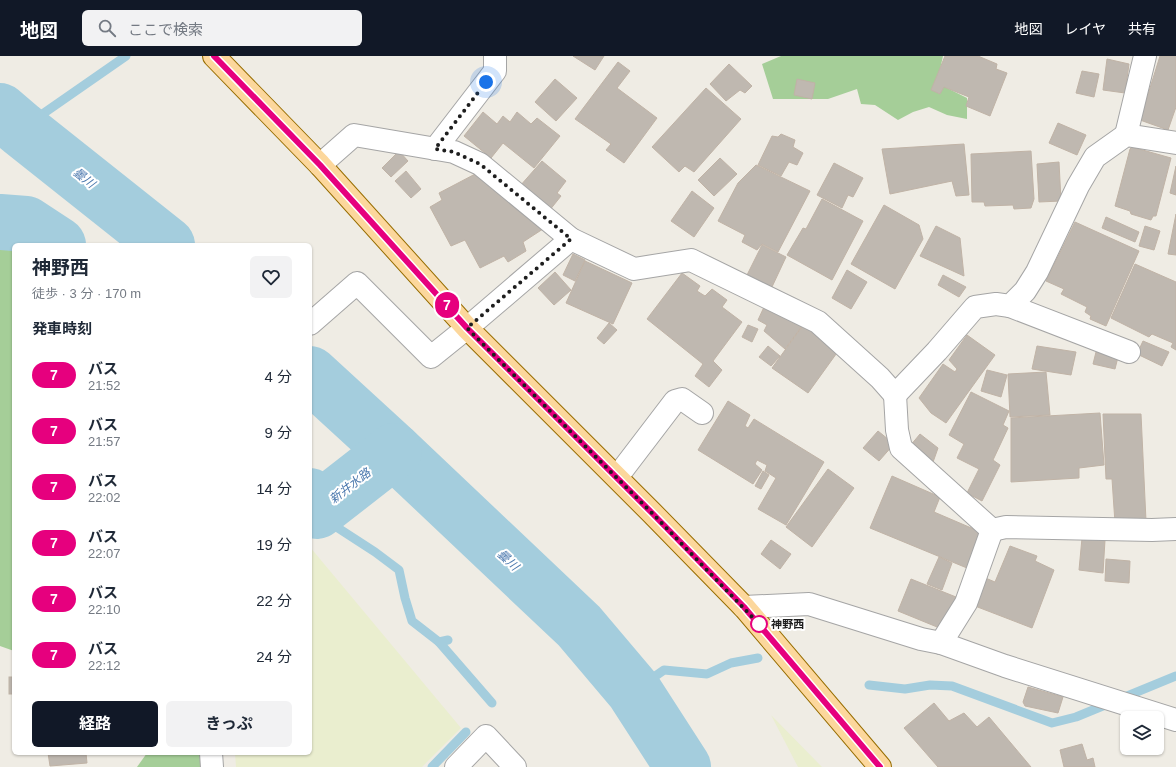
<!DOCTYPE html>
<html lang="ja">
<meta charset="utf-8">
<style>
:root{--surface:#fff;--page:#f2f2f3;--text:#1f2937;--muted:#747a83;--accent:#111827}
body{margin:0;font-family:Arial,"Noto Sans JP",sans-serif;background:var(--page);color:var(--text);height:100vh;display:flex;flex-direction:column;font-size:15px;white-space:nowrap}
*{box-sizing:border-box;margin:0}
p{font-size:13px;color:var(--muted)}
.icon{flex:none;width:22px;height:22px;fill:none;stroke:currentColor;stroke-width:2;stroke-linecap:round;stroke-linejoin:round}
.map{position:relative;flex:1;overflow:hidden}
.sheet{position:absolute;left:12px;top:187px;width:300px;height:512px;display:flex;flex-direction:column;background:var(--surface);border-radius:6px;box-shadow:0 1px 3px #0004}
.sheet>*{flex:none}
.badge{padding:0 8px;border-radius:13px;font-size:14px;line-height:26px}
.buttons{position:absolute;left:1120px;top:655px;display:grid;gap:8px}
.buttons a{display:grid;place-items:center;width:44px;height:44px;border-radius:6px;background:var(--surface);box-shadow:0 1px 3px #0004;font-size:20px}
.you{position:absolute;width:20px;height:20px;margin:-10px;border:3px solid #fff;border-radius:50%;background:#1a73e8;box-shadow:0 0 0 6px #1a73e833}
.map>.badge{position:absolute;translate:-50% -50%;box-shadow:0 0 0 2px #fff}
h2{padding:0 20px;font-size:15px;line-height:36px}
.round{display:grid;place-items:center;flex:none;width:42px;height:42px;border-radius:6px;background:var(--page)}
.overview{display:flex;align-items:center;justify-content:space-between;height:68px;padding:0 20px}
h1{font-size:19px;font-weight:700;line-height:30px}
.button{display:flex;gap:8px;margin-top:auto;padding:8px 20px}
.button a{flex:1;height:46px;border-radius:6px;background:var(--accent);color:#fff;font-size:16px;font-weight:700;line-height:46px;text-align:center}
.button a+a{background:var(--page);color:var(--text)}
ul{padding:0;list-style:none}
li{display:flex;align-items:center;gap:12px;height:56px;padding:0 20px}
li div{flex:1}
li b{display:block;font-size:15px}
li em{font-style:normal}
li .badge{min-width:44px;font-weight:700;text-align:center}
header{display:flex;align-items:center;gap:24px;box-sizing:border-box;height:56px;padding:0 20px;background:var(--accent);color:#fff}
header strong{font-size:19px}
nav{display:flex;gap:22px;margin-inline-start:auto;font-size:14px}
.search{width:280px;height:36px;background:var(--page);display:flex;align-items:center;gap:10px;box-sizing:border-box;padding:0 14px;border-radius:6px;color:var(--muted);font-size:15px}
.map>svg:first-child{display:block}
.farmland{fill:#eaeecf}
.forest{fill:#a5ce98}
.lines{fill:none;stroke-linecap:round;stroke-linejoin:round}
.stream{stroke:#a4cddd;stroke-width:9}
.river{stroke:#a4cddd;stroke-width:56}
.building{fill:#bfb8b0;stroke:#c0b3a6}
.minor-casing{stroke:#a5a5a5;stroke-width:24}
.major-casing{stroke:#976d00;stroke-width:24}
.minor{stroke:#fff;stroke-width:22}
.major{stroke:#fcd79c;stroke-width:22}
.line-casing{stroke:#fff;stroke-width:9}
.line{stroke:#e6007e;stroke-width:6}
.walk{stroke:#1e1e1e;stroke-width:4;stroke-dasharray:0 7.2}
.stop-dot{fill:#fff;stroke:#e6007e;stroke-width:2}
.labels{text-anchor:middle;stroke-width:4;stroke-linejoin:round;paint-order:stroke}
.stop-label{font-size:11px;font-weight:bold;fill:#1e1e1e;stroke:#fff;text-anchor:start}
.water-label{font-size:12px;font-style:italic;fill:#4a77ad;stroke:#fff}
</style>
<header>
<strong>地図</strong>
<div class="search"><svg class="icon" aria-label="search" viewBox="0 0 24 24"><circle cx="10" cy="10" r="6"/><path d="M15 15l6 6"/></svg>ここで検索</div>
<nav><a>地図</a><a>レイヤ</a><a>共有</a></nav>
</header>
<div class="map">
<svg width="1176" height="711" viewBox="0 0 1176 711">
<rect width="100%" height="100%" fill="#efece4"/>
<g class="farmland">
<polygon points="310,491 461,672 422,711 236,711 235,697 310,697"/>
<polygon points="771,659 822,711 798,711"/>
</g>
<g class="forest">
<polygon points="781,0 943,0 937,27 967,42 967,63 947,59 929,51 913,56 898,64 875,49 861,48 857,33 828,43 773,43 762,8"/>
<polygon points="16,182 31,189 14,189 14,595 0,590 0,189"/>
<polygon points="147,697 204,697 203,711 137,711"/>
</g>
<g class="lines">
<g class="stream">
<polyline points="21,73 126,0"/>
<polyline points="317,455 338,472 375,496 399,514 405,542 412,565 439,586 448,584"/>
<polyline points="439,586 492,647"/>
<polyline points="869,629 905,633 930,629 952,630 1052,667 1076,661 1176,620"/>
<polyline points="634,635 664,614 707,618 731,607 758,602"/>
<polyline points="432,711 466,676"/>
</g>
<g class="river">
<polyline points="0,55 21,73 167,189"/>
<polyline points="0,166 26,168 58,189"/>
<polyline points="310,318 394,395 579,570 634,635 683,711"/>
<polyline points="310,440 317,455 394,395"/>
</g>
</g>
<g class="building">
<polygon points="573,0 604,0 595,14"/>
<polygon points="945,0 978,0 997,8 996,13 1007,17 990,60 966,50 969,41 944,31 940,38 931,34"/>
<polygon points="1160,0 1176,0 1176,51 1168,74 1140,64"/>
<polygon points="1107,3 1129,8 1125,37 1103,34"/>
<polygon points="618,6 630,15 617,32 657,62 624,107 606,94 611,88 575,63"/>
<polygon points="729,8 752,30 745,37 740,34 726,45 710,28"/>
<polygon points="1082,15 1099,18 1094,41 1076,37"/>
<polygon points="555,23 577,42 556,65 535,46"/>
<polygon points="797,23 815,27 812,43 794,39"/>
<polygon points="706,32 741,63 694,116 685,110 679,116 652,91"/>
<polygon points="483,56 497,68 503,60 510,66 517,56 531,68 537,62 560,80 534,112 503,87 491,102 464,80"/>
<polygon points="1058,67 1086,79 1077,99 1049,87"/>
<polygon points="781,78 795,84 793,91 803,97 797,109 789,106 781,120 758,109 772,80 778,81"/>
<polygon points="964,88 969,139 956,140 952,125 890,138 882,93"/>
<polygon points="1132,91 1171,102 1156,160 1153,160 1151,164 1131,158 1130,155 1115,150 1130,93"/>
<polygon points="399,95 408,105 391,121 382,112"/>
<polygon points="1031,95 1034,143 1031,152 1014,153 1013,149 985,150 984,146 972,146 971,98"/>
<polygon points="720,102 737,118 714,140 698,124"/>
<polygon points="542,105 566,125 557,137 561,140 549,155 520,130"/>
<polygon points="1059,106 1061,145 1039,146 1037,108"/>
<polygon points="834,107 863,122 853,141 848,139 842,152 817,139"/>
<polygon points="756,109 810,135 778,196 762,188 757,194 742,186 745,179 718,165 738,127"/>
<polygon points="1176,110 1176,139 1170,137"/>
<polygon points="406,115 421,133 411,142 395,125"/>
<polygon points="479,116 546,171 523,186 526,195 508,206 504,200 480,212 465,184 451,190 430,151 442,144 439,137"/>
<polygon points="692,135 714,152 694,181 671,165"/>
<polygon points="822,143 863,165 832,224 787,199 803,172 806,173"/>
<polygon points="884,149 919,169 923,183 895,233 851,208"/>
<polygon points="1176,158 1176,199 1168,198"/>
<polygon points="1106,161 1139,176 1135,186 1102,172"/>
<polygon points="1075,166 1139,195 1106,270 1090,263 1091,260 1085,256 1087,251 1061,238 1064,233 1046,225"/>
<polygon points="936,170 960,182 964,220 920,200"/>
<polygon points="1145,170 1160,175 1154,194 1139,190"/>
<polygon points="762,189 786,201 771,233 746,221"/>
<polygon points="573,198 585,204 575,225 563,219"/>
<polygon points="585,205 632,227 613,268 566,247"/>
<polygon points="1135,208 1176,226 1176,294 1171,291 1173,287 1152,278 1149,281 1111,262"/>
<polygon points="847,214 867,226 851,253 832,242"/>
<polygon points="555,216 571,234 554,249 538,232"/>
<polygon points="682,217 700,230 697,235 705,240 712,233 727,244 722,251 742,266 713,305 722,314 709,331 695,320 703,308 647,263"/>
<polygon points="943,219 966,231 959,241 938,229"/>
<polygon points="764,251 802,270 785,293 764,275 767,269 758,264"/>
<polygon points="609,267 617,274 604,288 597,282"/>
<polygon points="804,268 839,294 808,337 772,312"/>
<polygon points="748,269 758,273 752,286 742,281"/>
<polygon points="967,279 995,299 946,367 931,357 919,342 943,308 955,316 957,313 949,304"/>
<polygon points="1143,285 1169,296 1162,310 1137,298"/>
<polygon points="768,290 780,300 771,310 759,301"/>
<polygon points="1037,290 1076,296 1071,319 1032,313"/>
<polygon points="1096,296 1118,301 1115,313 1093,308"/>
<polygon points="987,314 1007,319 1001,341 981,335"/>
<polygon points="1046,316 1050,359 1010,361 1008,318"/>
<polygon points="971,336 1009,355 1003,369 1008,372 993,404 1000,409 982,445 967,437 979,413 957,402 964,388 949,379"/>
<polygon points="728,345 750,359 745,370 748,372 754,363 824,406 786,469 758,453 776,422 765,415 767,409 757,404 755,408 762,414 753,428 698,394"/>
<polygon points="1100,357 1104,409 1079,412 1079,422 1011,426 1011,362"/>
<polygon points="1103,358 1141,358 1146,465 1115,467 1112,423 1106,423"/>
<polygon points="878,375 894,388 879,405 863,392"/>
<polygon points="920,378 938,392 932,409 910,390"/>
<polygon points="828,413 854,432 812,491 786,471"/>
<polygon points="763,415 769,419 761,433 755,430"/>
<polygon points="892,420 940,441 934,456 983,477 967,512 870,472"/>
<polygon points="1082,482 1105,484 1103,517 1079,514"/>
<polygon points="771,484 791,498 780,513 761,498"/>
<polygon points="1010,490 1037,500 1035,505 1054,514 1032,572 975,550 983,521 995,526"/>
<polygon points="939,501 952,507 942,534 927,528"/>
<polygon points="1106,503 1130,505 1129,527 1105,525"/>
<polygon points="911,523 956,541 942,573 898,555"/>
<rect x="9" y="621" width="5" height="17"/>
<polygon points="1028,631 1063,641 1058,657 1025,650 1023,646"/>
<polygon points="934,647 949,665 964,657 977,671 989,661 1031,711 938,711 904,672"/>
<polygon points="1082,688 1087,704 1093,702 1095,711 1064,711 1060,694"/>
<polygon points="48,697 86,697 87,707 50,710"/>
</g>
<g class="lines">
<g class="minor-casing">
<g id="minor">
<polyline points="1126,79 1145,0"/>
<polyline points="435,93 495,15 495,0"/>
<polyline points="320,109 354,79 454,96 480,108 571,183 634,213 691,204 818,266 880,322 895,339 937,295 975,251 996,248 1010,250 1025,235 1037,216 1078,130 1095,101 1126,79 1176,87"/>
<polyline points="1010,250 1129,296"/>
<polyline points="310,268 357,227 431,301 467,272 571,183"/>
<polyline points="895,339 897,374 901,392 992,474 1006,471 1152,474 1176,473"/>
<polyline points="617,421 675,345 682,343 702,357"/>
<polyline points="744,551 809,548 921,583 941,587 1005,610 1176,664"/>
<polyline points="941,587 966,547 992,474"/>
<polyline points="211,697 212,711"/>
<polyline points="456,711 486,680 515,711"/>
</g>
</g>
<g class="major-casing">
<polyline id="major" points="214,0 320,109 467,272 652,457 744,551 880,711"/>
</g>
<use href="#minor" class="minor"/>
<use href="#major" class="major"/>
</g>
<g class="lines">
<g class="line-casing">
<polyline id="line" points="214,0 320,109 467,272 652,457 744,551 880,711"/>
</g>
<use href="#line" class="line"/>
<polyline class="walk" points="486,26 435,93 454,96 480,108 571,183 467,272 652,457 759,568"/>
</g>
<circle class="stop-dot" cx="759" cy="568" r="8"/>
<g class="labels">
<g class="stop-label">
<text x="771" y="572">神野西</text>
</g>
<g class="water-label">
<text transform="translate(84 122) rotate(39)" y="4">曇川</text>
<text transform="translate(350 430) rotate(-38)" y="4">新井水路</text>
<text transform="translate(508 504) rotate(43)" y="4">曇川</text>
</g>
</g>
</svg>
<div class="buttons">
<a><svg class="icon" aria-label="layers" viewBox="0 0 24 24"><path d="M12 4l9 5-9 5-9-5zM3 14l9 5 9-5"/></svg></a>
</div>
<div class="you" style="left:486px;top:26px"></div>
<b class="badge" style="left:447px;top:249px;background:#e6007e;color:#fff">7</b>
<section class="sheet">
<div class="overview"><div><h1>神野西</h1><p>徒歩 · 3 分 · 170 m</p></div><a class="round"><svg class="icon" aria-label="heart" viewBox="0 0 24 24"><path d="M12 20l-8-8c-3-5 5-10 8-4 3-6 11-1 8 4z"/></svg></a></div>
<h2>発車時刻</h2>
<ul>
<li><span class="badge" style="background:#e6007e;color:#fff">7</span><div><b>バス</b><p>21:52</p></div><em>4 分</em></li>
<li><span class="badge" style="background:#e6007e;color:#fff">7</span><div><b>バス</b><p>21:57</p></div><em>9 分</em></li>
<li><span class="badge" style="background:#e6007e;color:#fff">7</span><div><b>バス</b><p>22:02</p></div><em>14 分</em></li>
<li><span class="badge" style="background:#e6007e;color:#fff">7</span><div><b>バス</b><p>22:07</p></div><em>19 分</em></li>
<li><span class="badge" style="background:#e6007e;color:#fff">7</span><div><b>バス</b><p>22:10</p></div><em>22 分</em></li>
<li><span class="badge" style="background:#e6007e;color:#fff">7</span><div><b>バス</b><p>22:12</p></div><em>24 分</em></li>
</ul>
<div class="button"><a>経路</a><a>きっぷ</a></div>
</section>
</div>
